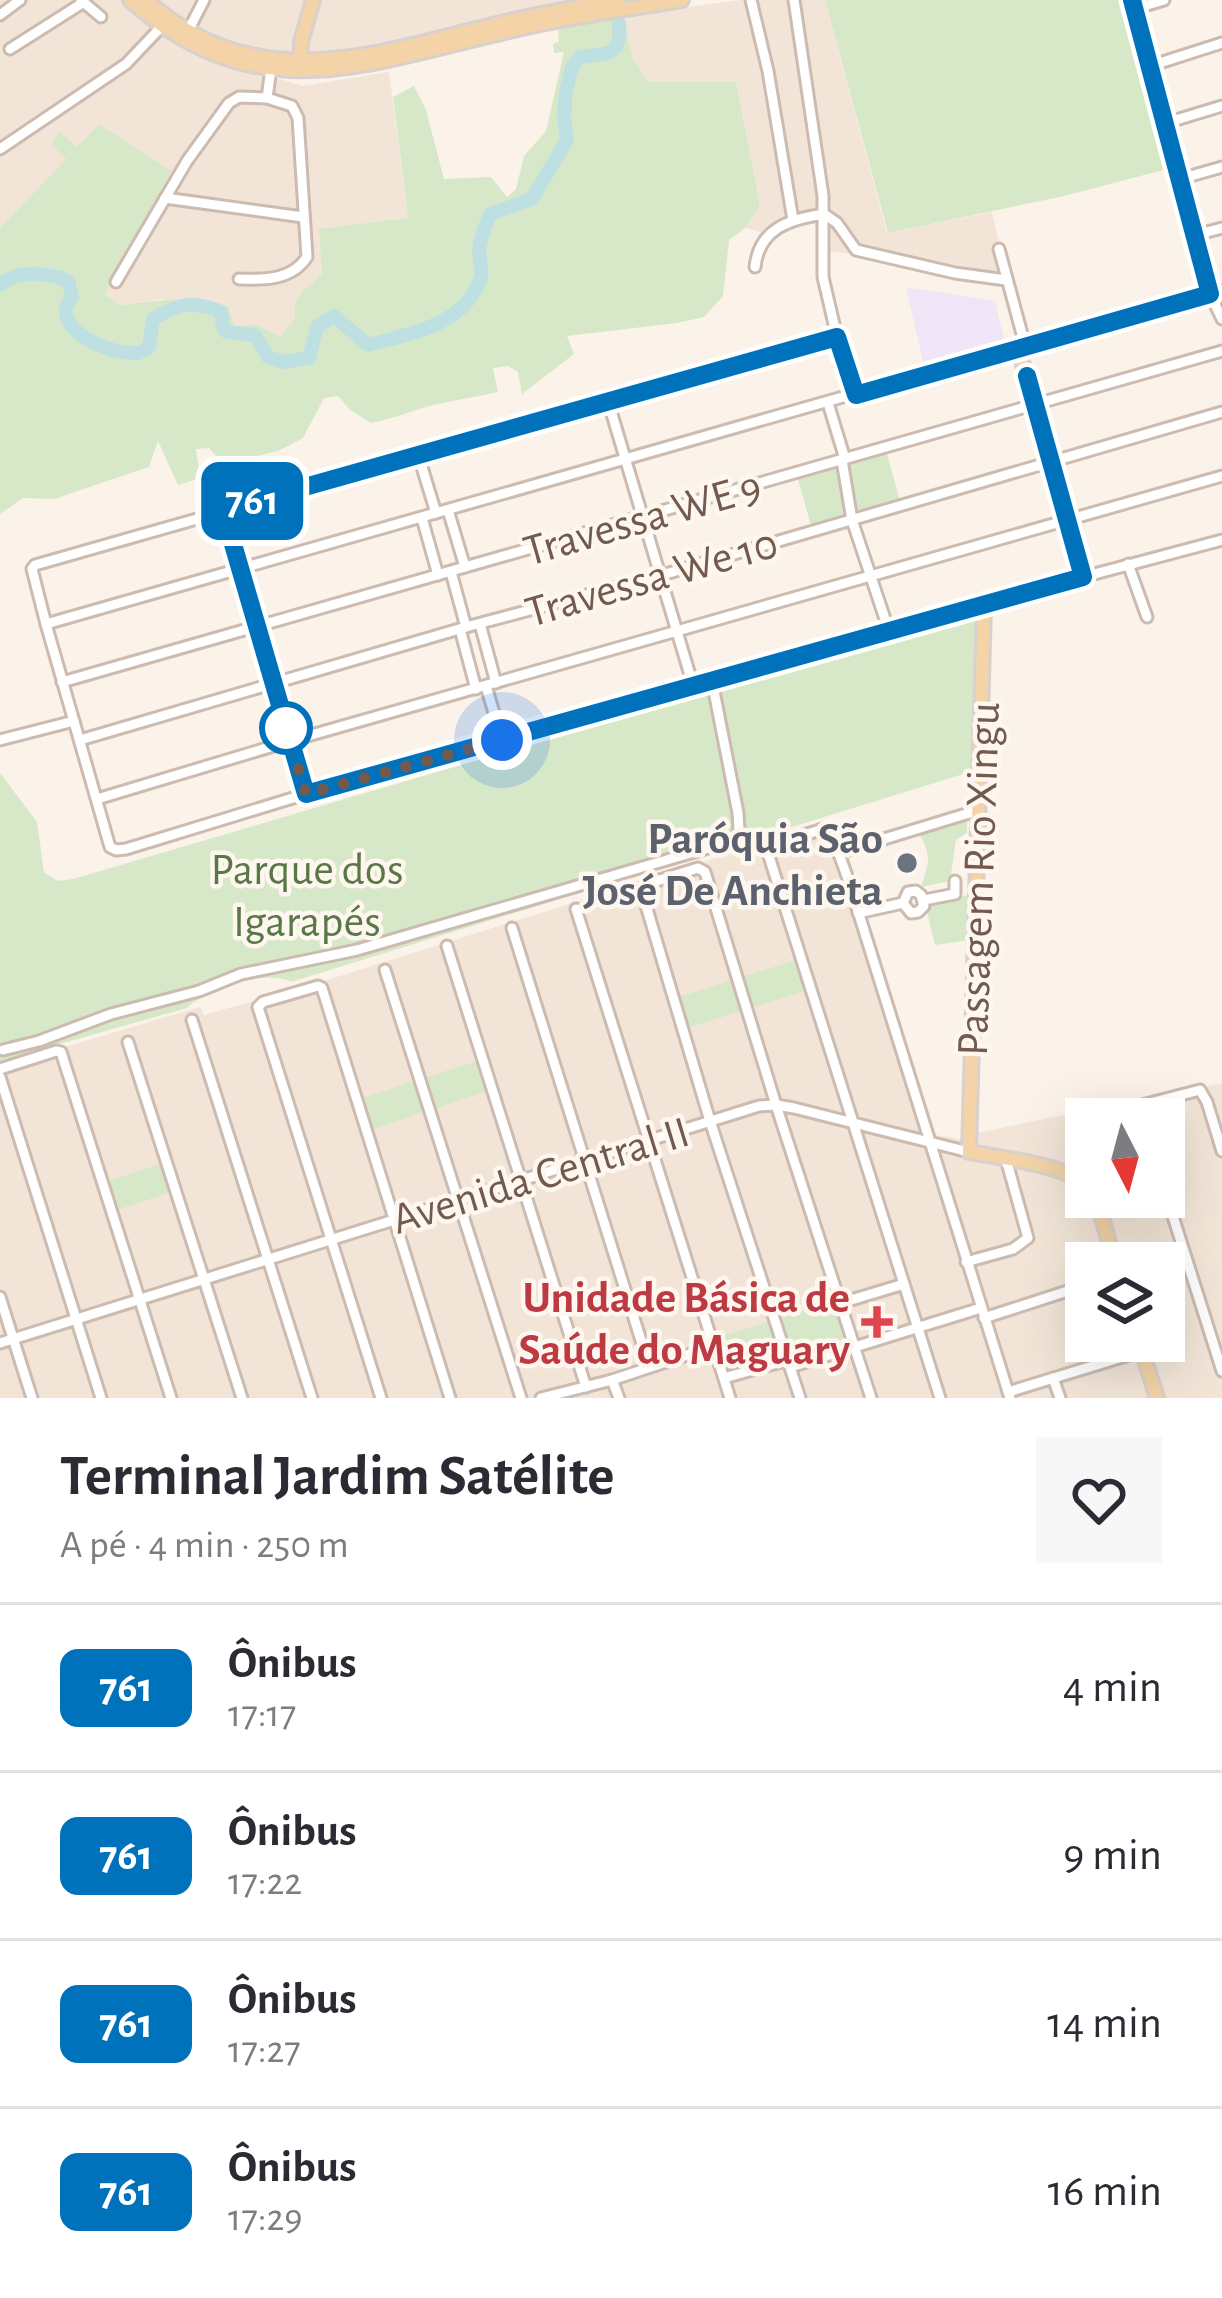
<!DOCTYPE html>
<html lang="pt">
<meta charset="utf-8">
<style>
:root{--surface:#fff;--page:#f7f7f7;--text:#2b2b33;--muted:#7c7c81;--line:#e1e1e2}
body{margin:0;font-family:"Alegreya Sans",sans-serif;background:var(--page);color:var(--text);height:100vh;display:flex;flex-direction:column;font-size:45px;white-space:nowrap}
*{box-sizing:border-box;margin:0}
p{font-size:39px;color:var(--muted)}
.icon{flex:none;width:66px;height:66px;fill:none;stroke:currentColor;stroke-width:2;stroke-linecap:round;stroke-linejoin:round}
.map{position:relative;height:1398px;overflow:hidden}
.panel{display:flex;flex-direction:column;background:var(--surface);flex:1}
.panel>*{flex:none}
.badge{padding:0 24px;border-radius:18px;font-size:42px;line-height:78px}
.needle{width:78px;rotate:174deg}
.tools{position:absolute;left:1065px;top:1098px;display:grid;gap:24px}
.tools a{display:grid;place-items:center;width:120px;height:120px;border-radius:0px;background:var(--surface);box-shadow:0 12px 48px #0002;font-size:60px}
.you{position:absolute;width:60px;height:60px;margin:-30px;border:9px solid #fff;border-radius:50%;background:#1a73e8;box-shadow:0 0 0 18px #1a73e833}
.map>.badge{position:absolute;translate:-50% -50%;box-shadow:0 0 0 6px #fff}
.round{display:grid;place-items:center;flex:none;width:126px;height:126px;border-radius:0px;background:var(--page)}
.head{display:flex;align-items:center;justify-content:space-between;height:204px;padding:0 60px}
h1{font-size:57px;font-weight:600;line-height:90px}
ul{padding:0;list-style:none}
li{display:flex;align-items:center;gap:36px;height:168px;padding:0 60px;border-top:3px solid var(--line)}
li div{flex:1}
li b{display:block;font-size:45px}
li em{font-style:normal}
li .badge{min-width:132px;font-weight:700;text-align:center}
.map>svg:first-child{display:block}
.residential{fill:#f2e5d8;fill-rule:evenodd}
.education{fill:#f0e5f7}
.green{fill:#d7e8c8}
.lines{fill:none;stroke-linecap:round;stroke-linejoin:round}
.river{stroke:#bfe0e3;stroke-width:14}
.minor-casing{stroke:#ccbbb0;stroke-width:15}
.major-casing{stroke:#d8d1ce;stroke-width:18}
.minor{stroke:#fff;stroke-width:9}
.major{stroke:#f3d3a7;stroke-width:12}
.line-casing{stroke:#fff;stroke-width:27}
.line{stroke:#0072bc;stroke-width:18}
.walk{stroke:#735a4f;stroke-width:12;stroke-dasharray:0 21.6}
.stop-dot{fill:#fff;stroke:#0072bc;stroke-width:6}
.worship-dot{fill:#6b7280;stroke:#fef7ef;stroke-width:4.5}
.health-dot{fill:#e0444e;stroke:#fef7ef;stroke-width:4.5}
.labels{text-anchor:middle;stroke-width:9;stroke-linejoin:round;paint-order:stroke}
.street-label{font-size:45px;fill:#735a4f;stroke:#fef7ef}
.worship-label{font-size:45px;font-weight:bold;fill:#5b616d;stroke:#fef7ef;text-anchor:end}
.park-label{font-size:45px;fill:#587847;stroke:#fef7ef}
.health-label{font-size:45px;font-weight:bold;fill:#be3a42;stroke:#fef7ef;text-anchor:end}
</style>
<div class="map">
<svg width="1222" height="1398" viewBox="0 0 1222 1398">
<rect width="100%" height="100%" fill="#fbf3e9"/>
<g class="residential">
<polygon points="0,0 126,0 237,66 303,86 389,72 408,218 322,273 309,287 295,318 280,337 258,325 234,326 162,299 120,305 104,293 170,172 99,125 0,228"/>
<polygon points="155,0 671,0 322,58 291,56 252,49 215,37 165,9"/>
<polygon points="739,0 825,0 887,233 992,212 1008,281 863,252 851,254 816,250 817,221 772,235 745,228 760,205 736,82 649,82 633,59 623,16"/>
<path d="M837,820l99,315 24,4 16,-6 246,-50v315h-1222v-332l200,-59 4,8 126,-36zM1086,1119h78v78h-78zM1086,1263h78v78h-78z"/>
</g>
<polygon class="education" points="906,287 995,301 1005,344 924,366"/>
<g class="green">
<polygon points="825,0 1119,0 1167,169 1064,196 888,233"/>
<path d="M623,16l10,43 16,23h87l24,123 -15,23 -16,12 -6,56 -19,21 -27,6 -110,13 7,18 -52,40 -4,-22 -10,-6 -15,2 5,24c-20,5 -40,7 -60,12 -23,5 -44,15 -67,19l-21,-13 -12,-14 -14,2 -21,40 -25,13 -55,13 -14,-16 -13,1 4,29 -22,7 -20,-44 -9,26 -95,32 -31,-1 -23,16v-286l66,-69 -15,-15 8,-13 18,16 22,-23 72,47 -66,123 15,11c37,-5 73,-10 108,1l6,20 24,-1 22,12 15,-19v-16l10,-14 4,-1 13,-14 -3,-44 89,-11 -15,-121 21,-11 12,24 18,69 47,-2 16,20 9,-8 8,-33 22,-25 18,-79 -10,1 -1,-9 6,-2 -1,-13z"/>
<polygon points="885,447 901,504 812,529 796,472"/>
<path d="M971,615l7,3 -4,148 -4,6 -679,210c-23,-13 -85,7 -104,26l-187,53v-288l37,49 7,50 14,9 15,-2z"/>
<path d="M967,817v16l-11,7 -6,41 -29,6c9,-26 11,-32 -4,-57z"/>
<polygon points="972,895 970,940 935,945 926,908 928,901"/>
<polygon points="802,958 811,989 684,1029 675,998"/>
<polygon points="483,1059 493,1089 365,1132 356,1100"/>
<polygon points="164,1163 172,1192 113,1211 104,1182"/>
<polygon points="839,1300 855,1347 791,1366 788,1358 724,1376 712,1339"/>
</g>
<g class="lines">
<path class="river" d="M0,285c16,-15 42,-12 62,-7l7,5 3,13c-25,31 33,56 59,57 9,1 10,-1 18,-6l4,-28c23,-15 42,-19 68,-7l2,15 4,5 28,3 13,22 15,5 26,-4 8,-31 17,-11 34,29c41,-11 95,-19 112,-65 4,-10 -1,-19 -1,-29 1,-13 6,-25 11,-37l42,-15 35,-59 -3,-22 2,-27 6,-24 8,-10c25,-4 43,1 39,-33"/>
<g class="minor-casing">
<g id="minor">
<polyline points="81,0 101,17"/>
<polyline points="751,0 768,71 793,220"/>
<polyline points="794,0 823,196 823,277 837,337 856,395"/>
<polyline points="1134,9 1164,0"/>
<polyline points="0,15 20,0"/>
<polyline points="188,31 204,0"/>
<polyline points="10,49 84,2"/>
<polyline points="1150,66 1222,43"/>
<polyline points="1166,123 1222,106"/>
<polyline points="0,149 126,64 162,26"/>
<polyline points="1180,179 1222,167"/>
<polyline points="165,198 303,217"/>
<polyline points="824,214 837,223 856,250 955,273 1006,280"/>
<polyline points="1195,235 1222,228"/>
<polyline points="999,249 1025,345"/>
<path d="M755,267c4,-38 34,-48 69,-53"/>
<path d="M239,279c26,1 53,1 68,-22l-9,-139 -6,-12 -25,-8 4,-30"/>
<polyline points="116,282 187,161 229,103 239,97 267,98"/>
<polyline points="1222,291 1210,294 1222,319"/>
<polyline points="837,337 35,565 32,569 46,624 110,847 116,850 126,849 306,794 984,606"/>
<polyline points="608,401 693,685"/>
<polyline points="828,403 845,459"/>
<polyline points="418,454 436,513"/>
<polyline points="842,460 852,520 889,631"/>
<polyline points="223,510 306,794"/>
<polyline points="448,510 465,567"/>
<polyline points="422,518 438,575"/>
<polyline points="1128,564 1147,617"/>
<polyline points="451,572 466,627"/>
<polyline points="1083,577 1222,540"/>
<polyline points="46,624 1018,347"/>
<polyline points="480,624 496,683"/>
<polyline points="460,629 476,689"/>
<polyline points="62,682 1222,351"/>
<polyline points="486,686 502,740"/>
<polyline points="0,740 74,721"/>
<polyline points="80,740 466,627 662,575 1222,412"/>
<polyline points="97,799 290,741 1222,476"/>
<polyline points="838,853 979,810"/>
<polyline points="924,900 955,894 955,881"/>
<polyline points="576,909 730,1398"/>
<polyline points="858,913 903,903 911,913 918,912 924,906 921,895 916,891 908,892 903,903"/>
<polyline points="512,928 649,1366"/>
<polyline points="447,946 586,1387"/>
<polyline points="385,970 521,1398"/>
<polyline points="192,1020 312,1398"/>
<polyline points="128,1042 242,1398"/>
<polyline points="3,1050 39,1041 111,1014 199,991 241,974 357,950 732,841 739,831 738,813 712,681"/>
<polyline points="0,1069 56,1051 61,1052 171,1398"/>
<polyline points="0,1077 101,1398"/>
<polyline points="1142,1119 1140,1109 1142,1105 1200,1090 1207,1102 1222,1151"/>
<polyline points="1164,1188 1222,1371"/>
<polyline points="966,1262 1013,1249 1028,1238 1006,1159"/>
<polyline points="0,1297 32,1398"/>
<polyline points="841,1303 904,1284"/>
<polyline points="984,1318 1086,1285"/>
<polyline points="0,1343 759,1106 776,1105 794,1108 969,1152"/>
<polyline points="790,1367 981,1308"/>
<polyline points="724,1378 788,1360"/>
<polyline points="1053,1378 1060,1398"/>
<polyline points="612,1380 619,1398"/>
<polyline points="1008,1392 1142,1351"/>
<polyline points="381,1398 258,1007 263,1002 318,986 322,988 450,1398"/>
<polyline points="541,1398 612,1380 714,1346"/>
<polyline points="800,1398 710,1121 642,892 642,887 647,884 698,868 705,872 776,1105 871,1398"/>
<polyline points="940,1398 767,850 769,846 823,829 828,829 832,834 848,879 1010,1398"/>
</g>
</g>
<g class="major-casing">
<g id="major">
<path d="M130,0c124,110 230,66 371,33 60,-15 120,-23 181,-33"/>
<path d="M146,0c105,94 217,58 338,27 45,-11 90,-20 135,-27"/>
<polyline points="300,65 301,42 313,0"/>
<path d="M1086,1183c-32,-20 -80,-24 -117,-31l15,-546 99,-29 -65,-230 192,-53 -78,-294"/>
<polyline points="1096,1197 1115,1263"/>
<polyline points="1139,1341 1157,1398"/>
</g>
</g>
<use href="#minor" class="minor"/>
<use href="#major" class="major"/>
</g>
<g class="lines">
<g class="line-casing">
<polyline id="line" points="1027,376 1083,577 306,794 223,510 837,337 856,395 1210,294 1132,0"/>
</g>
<use href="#line" class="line"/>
<polyline class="walk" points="286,728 306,794 502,740"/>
</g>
<circle class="stop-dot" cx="286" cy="728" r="24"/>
<circle class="worship-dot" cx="907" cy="863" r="12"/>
<path class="health-dot" d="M871 1304h12v12h12v12h-12v12h-12v-12h-12v-12h12z"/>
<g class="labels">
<g class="street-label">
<text transform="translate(642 517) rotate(-16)" y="16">Travessa WE 9</text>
<text transform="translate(651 576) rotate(-16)" y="16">Travessa We 10</text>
<text transform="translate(977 879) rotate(-88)" y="16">Passagem Rio Xingu</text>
<text transform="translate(540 1174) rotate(-17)" y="16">Avenida Central II</text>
</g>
<g class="worship-label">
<text x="883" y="853">Paróquia São<tspan x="883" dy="52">José De Anchieta</tspan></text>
</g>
<g class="park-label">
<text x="307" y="884">Parque dos<tspan x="307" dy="52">Igarapés</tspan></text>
</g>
<g class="health-label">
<text x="850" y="1312">Unidade Básica de<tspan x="850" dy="52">Saúde do Maguary</tspan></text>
</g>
</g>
</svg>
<div class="tools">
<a><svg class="needle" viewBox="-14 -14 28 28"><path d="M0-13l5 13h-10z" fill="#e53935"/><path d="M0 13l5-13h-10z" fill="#7c7c81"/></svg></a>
<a><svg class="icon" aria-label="layers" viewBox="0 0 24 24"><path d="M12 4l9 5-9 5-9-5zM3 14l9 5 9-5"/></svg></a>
</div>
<div class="you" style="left:502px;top:740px"></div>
<b class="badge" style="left:252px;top:501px;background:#0072bc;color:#fff">761</b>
</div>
<section class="panel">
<div class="head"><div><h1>Terminal Jardim Satélite</h1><p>A pé · 4 min · 250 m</p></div><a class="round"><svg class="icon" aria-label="heart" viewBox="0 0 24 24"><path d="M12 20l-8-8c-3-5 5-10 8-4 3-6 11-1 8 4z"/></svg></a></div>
<ul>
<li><span class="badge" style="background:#0072bc;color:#fff">761</span><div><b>Ônibus</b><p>17:17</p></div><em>4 min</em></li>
<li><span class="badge" style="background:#0072bc;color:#fff">761</span><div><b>Ônibus</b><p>17:22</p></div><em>9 min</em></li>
<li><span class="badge" style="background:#0072bc;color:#fff">761</span><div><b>Ônibus</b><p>17:27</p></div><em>14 min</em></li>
<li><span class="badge" style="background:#0072bc;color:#fff">761</span><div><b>Ônibus</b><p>17:29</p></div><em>16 min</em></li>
</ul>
</section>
